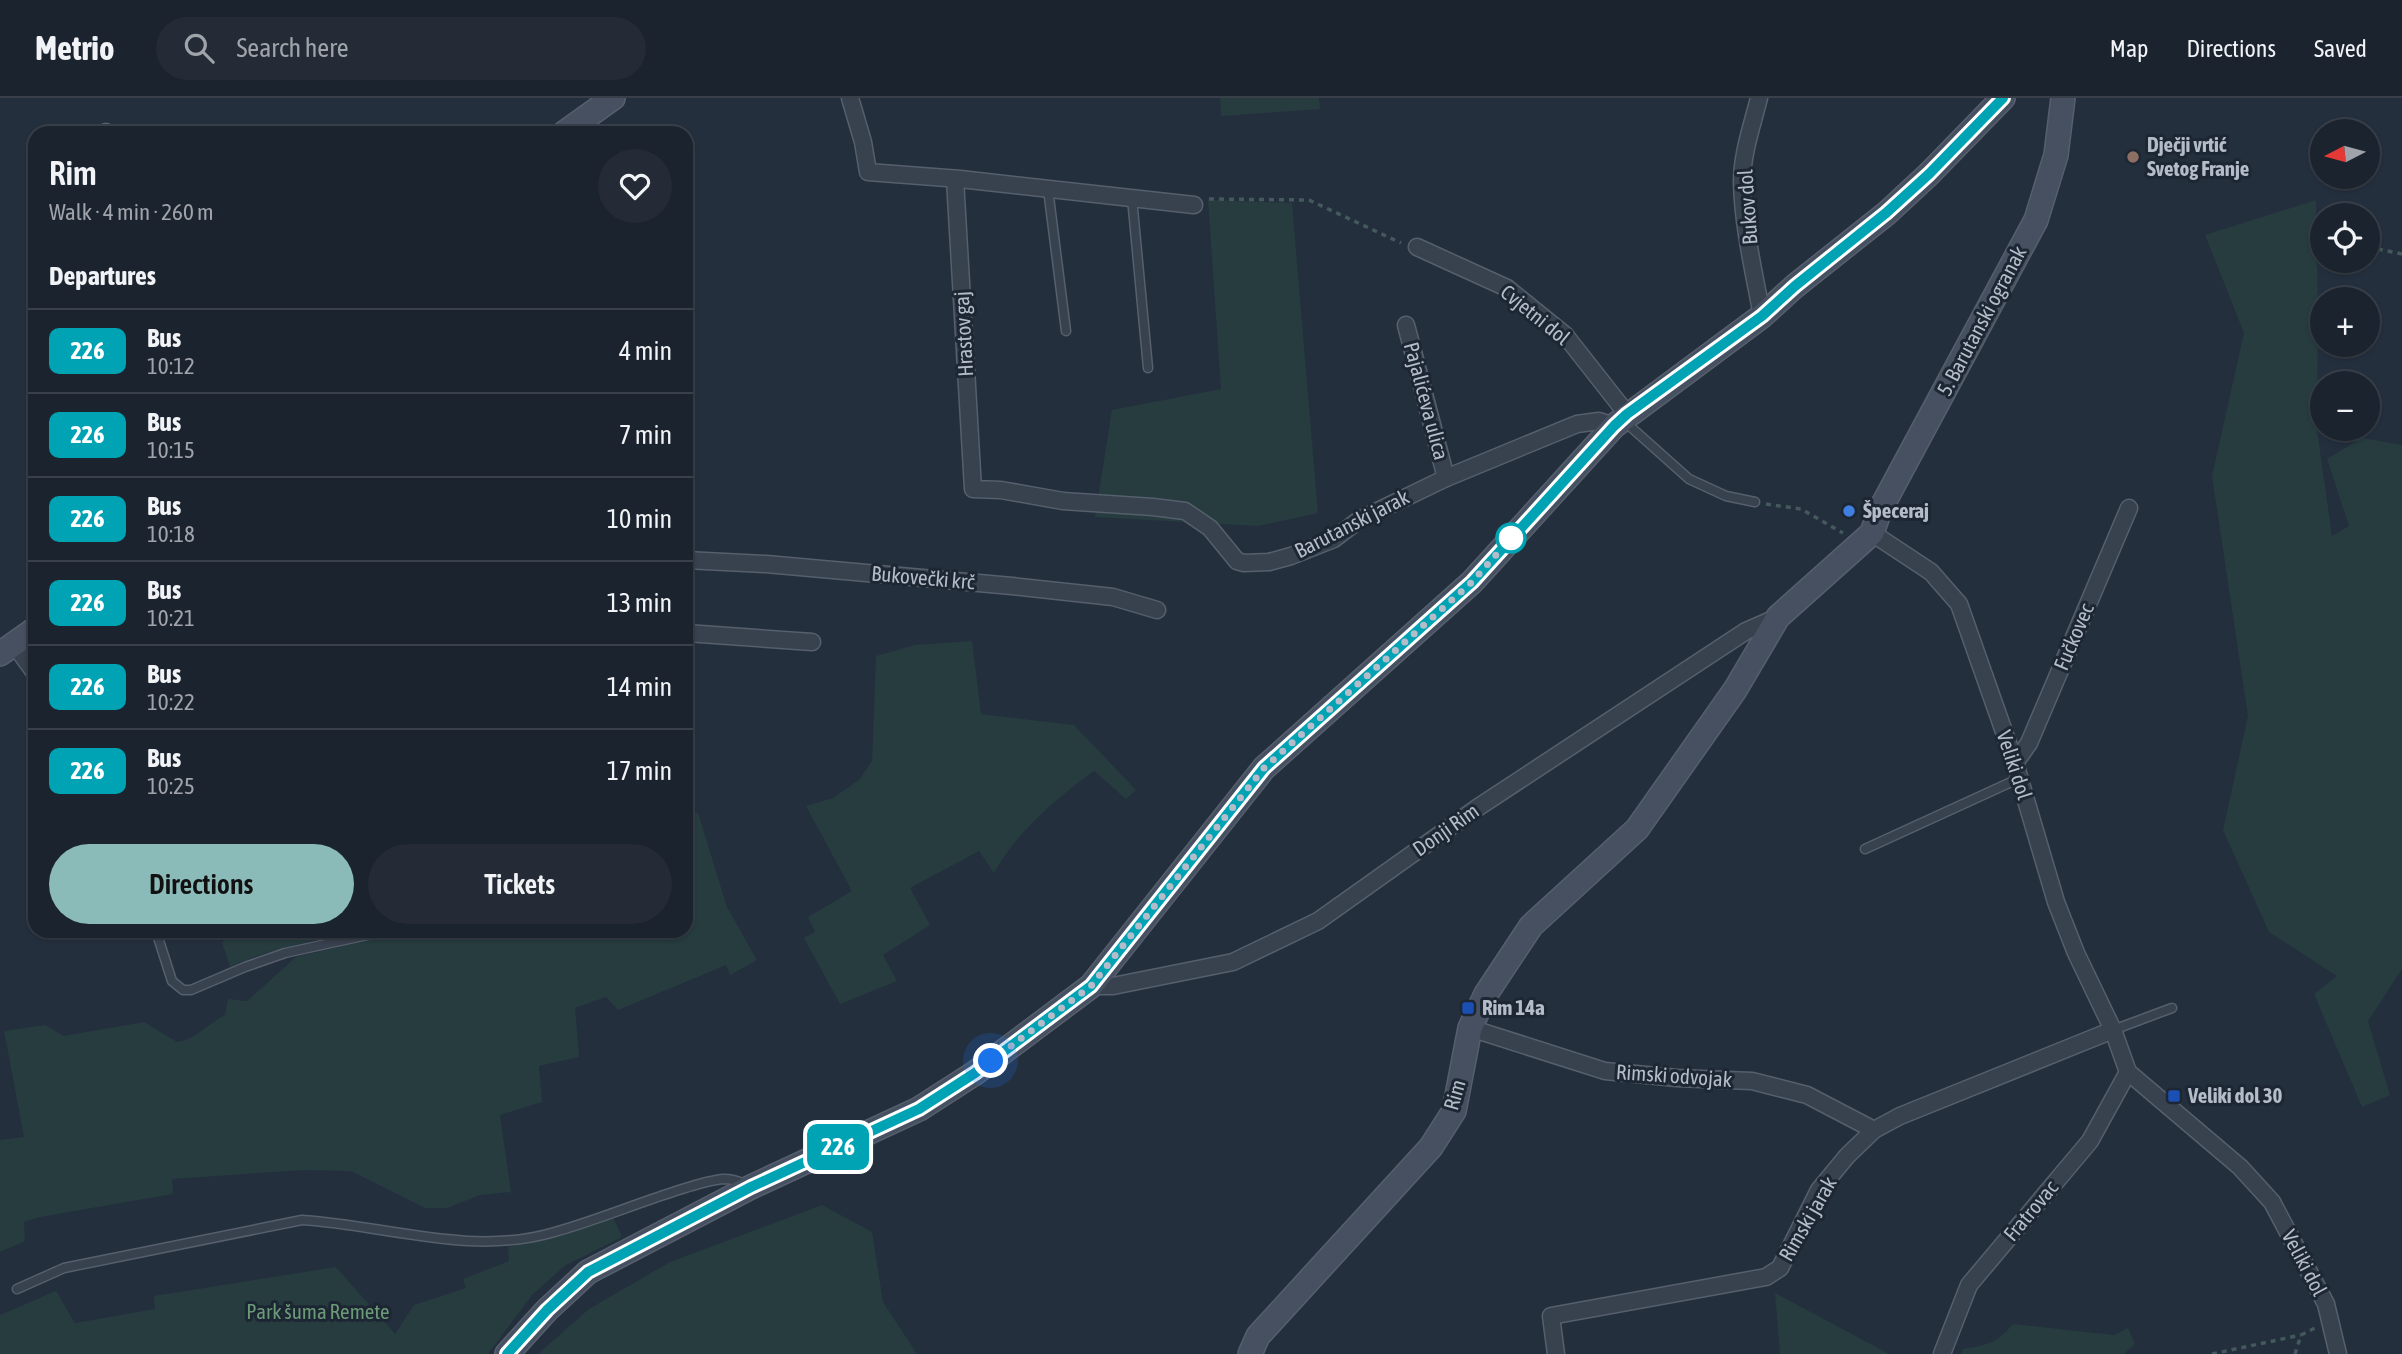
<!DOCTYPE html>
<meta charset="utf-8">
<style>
:root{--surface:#1b232e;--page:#242b36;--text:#f1f3f6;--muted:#a0a4aa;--line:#39404a;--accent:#8bbbb9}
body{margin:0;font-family:"Asap Condensed",sans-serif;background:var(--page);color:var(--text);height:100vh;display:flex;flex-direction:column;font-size:26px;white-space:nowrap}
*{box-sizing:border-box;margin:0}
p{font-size:23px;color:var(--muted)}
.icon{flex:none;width:38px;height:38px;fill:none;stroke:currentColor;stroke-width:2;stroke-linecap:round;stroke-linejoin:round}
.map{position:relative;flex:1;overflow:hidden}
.details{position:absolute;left:28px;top:28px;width:665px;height:812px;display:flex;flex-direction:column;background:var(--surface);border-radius:21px;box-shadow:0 2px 5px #0004,0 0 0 2px var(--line)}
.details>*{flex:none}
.badge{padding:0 14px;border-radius:10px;font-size:24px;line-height:46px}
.needle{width:46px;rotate:264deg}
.tools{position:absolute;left:2310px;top:21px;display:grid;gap:14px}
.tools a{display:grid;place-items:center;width:70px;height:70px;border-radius:50%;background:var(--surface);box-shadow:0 2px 5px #0004,0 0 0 2px var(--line);font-size:35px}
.you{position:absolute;width:35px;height:35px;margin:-18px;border:5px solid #fff;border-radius:50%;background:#1a73e8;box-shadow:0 0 0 10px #1a73e833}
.map>.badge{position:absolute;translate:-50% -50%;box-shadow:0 0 0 4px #fff}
h2{padding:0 21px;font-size:26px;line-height:63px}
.round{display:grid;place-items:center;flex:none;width:74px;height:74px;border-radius:37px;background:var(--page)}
.head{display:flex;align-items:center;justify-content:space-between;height:119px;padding:0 21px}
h1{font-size:33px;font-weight:600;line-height:52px}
.cta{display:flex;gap:14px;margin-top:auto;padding:14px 21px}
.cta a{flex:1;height:80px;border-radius:42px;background:var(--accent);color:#111;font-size:28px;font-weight:600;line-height:80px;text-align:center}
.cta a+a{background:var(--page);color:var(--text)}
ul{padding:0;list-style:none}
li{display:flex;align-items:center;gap:21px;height:84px;padding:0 21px;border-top:2px solid var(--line)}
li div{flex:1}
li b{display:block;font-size:26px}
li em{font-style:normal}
li .badge{min-width:77px;font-weight:700;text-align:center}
header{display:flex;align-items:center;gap:42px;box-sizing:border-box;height:98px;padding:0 35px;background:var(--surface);border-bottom:2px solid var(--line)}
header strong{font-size:33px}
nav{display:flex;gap:38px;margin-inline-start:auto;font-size:24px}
.search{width:490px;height:63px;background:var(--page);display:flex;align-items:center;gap:18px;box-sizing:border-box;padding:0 24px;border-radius:38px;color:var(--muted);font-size:26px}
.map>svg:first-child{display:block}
.green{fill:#263c3f}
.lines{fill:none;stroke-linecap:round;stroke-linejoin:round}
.lane-casing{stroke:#565f6c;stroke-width:11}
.street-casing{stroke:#565f6c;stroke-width:19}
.secondary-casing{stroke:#565f6c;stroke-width:26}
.path{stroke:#44595c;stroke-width:3.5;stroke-dasharray:5 5;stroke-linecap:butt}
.lane{stroke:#38414e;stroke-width:8}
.street{stroke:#38414e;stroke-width:16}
.secondary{stroke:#465061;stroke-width:23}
.line-casing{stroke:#fff;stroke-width:16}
.line{stroke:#00a3b4;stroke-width:10}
.walk{stroke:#b4bcc9;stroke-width:7;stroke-dasharray:0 12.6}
.education-dot{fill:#8d6e63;stroke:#1d2633;stroke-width:2.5}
.shop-dot{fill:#3f7fe0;stroke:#1d2633;stroke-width:2.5}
.stop-dot{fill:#fff;stroke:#00a3b4;stroke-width:3.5}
.transit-dot{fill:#1a4fb4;stroke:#1d2633;stroke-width:2.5}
.labels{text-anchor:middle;stroke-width:6;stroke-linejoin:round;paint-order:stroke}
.poi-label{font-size:21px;font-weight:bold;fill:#b4bcc9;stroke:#1d2633;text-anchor:start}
.street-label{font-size:21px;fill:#b4bcc9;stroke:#1d2633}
.park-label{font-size:21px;fill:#6b9a76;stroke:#1d2633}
</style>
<header>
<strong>Metrio</strong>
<div class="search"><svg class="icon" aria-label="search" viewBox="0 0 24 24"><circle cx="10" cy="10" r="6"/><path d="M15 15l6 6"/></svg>Search here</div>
<nav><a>Map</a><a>Directions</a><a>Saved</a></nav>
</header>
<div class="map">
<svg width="2402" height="1256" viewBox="0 0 2402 1256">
<rect width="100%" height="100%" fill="#242f3e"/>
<g class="green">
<polygon points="1220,0 1319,0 1320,11 1221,18"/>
<polygon points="1208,102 1292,105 1318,415 1258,428 1095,419 1112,312 1221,291"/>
<polygon points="2316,102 2318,214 2317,332 2332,438 2349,428 2327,361 2362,340 2402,347 2402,871 2368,923 2390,997 2362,1009 2314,896 2337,878 2269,834 2223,732 2248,618 2212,378 2244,235 2205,137"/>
<path d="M972,543l9,73 93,11 62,65 -10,9 -32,-28c-38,27 -78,62 -100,102l-15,-22 -69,37 20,37 -47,30 14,26 -57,23 -36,-66 11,-6 -7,-15 44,-26 -46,-85 27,-8 26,-18 13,-19 4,-105 39,-11z"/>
<path d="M686,713l12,2 29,94 30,53 -27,15 -4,-10 -108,45 -12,-13 -31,11 4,49 -40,9 3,36 -42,13 11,77 -31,3 -33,13h-22l-74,-37 -48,-1 -131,9 1,15 -133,23 -16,5 1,19 -25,11v-112l24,-3 -20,-106 41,-6 19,11 80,-14 33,20c21,-4 29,-17 48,-27l3,-16 19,2 49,-44 111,-26h279z"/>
<path d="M236,833h117c-42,11 -83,17 -123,36l-8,-25z"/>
<polygon points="822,1107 872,1134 883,1204 917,1256 538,1256 589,1211 670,1164"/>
<polygon points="613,1119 622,1139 566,1167 532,1197 488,1256 0,1256 0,1217 56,1193 75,1225 155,1211 154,1198 336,1169 395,1236 414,1207 466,1190 463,1181 509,1163 508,1149 552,1139"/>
<polygon points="1775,1195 1889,1256 1780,1256"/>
<path d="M2013,1226l101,11 14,-7 7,16 -11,10h-163l2,-5c25,-4 34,-6 50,-25z"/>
</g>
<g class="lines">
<g class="lane-casing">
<g id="lane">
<polyline points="1048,91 1066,233"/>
<polyline points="1132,100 1148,270"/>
<polyline points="1624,323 1689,381 1726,398 1755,404"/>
<polyline points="1865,751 2020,680"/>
<polyline points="156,833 172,883 183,892 191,892 245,869 285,855 386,833"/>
<polyline points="2113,932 2172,910"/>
<path d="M17,1191l47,-21 238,-48c82,5 168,36 249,13 41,-11 81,-28 122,-41 16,-5 35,-12 51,-13 8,0 14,2 21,5"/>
</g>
</g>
<g class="street-casing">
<g id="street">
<polyline points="850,0 863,44 868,74 960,81 1194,107"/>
<path d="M1759,0c-7,28 -17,56 -17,84 1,45 12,90 20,134"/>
<polyline points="106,34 107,35"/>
<polyline points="955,81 973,391 1001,392 1063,403 1153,409 1185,413 1210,430 1237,463 1244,465 1269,464 1291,458 1334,441 1359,422 1446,380 1577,326 1599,323 1614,328"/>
<polyline points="1417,149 1507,190 1565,237 1627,316"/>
<polyline points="1406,227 1446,380"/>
<polyline points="1872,435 1931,474 1959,506 2015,665 2056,804 2076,855 2113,932 2128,974 2240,1069 2272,1104 2326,1206 2338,1256"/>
<polyline points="686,462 766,466 1012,488 1113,499 1157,512"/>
<polyline points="686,535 812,544"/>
<polyline points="14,546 35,575"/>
<polyline points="2015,665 2029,645 2129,410"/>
<polyline points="1091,888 1113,888 1233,864 1318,823 1477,710 1746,533 1778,519"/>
<polyline points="1470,930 1605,973 1677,980 1752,983 1807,997 1874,1032"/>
<polyline points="1556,1256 1551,1218 1766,1179 1780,1170 1819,1092 1847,1058 1874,1032 1900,1018 2113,932"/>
<polyline points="1942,1256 1969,1187 2090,1043 2128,974"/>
</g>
</g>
<g class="secondary-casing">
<g id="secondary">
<polyline points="564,35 613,0"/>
<polyline points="0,556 35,531"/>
<polyline points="507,1256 547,1212 588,1174 751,1089 919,1011 975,975 1091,888 1264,670 1472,484 1614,328 1762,218 1795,188 1887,115 1929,76 2003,0"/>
<polyline points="1250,1256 1258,1238 1431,1049 1454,1013 1470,930 1486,896 1531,828 1637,731 1735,592 1778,519 1872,435 1880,412 2036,122 2056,57 2063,0"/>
</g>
</g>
<g class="path">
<polyline points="1209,101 1309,102 1401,145"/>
<polyline points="2368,149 2402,156"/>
<polyline points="1766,406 1801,411 1843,435"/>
<polyline points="2212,1256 2301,1237"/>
<polyline points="2295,1256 2301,1237 2315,1230"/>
</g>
<use href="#lane" class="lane"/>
<use href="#street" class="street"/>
<use href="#secondary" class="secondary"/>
</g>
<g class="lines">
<g class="line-casing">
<polyline id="line" points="507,1256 547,1212 588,1174 751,1089 919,1011 975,975 1091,888 1264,670 1472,484 1614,328 1627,316 1762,218 1795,188 1886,115 1929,76 2003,0"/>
</g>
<use href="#line" class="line"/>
<polyline class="walk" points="991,963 1091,888 1264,670 1472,484 1511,440"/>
</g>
<circle class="education-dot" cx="2133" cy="59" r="7"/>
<circle class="shop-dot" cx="1849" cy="413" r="7"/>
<circle class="stop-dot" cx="1511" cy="440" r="14"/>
<g class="transit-dot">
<rect x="1461" y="903" width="14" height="14" rx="3.5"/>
<rect x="2167" y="991" width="14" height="14" rx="3.5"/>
</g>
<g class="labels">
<g class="poi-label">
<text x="2147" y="54">Dječji vrtić<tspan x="2147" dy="24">Svetog Franje</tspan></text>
<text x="1863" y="420">Špeceraj</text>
<text x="1482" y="917">Rim 14a</text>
<text x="2188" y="1005">Veliki dol 30</text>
</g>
<g class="street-label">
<text transform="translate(1748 109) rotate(-94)" y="7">Bukov dol</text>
<text transform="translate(1535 217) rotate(39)" y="7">Cvjetni dol</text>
<text transform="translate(1982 223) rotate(-62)" y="7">5. Barutanski ogranak</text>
<text transform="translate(964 236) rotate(-93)" y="7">Hrastov gaj</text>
<text transform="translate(1426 303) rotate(75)" y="7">Pajalićeva ulica</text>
<text transform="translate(1352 426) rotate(-27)" y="7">Barutanski jarak</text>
<text transform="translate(923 480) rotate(5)" y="7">Bukovečki krč</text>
<text transform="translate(2074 539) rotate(-67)" y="7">Fučkovec</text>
<text transform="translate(2014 667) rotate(72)" y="7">Veliki dol</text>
<text transform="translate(1446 732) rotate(-35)" y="7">Donji Rim</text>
<text transform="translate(1674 978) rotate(4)" y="7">Rimski odvojak</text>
<text transform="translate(1455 997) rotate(-74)" y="7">Rim</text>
<text transform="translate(2031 1113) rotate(-50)" y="7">Fratrovac</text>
<text transform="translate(1808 1121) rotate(-60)" y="7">Rimski jarak</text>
<text transform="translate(2304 1165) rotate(62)" y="7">Veliki dol</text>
</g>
<g class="park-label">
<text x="318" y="1221">Park šuma Remete</text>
</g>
</g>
</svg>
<div class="tools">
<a><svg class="needle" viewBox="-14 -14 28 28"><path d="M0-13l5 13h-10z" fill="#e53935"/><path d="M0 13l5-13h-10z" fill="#a0a4aa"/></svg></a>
<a><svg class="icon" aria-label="locate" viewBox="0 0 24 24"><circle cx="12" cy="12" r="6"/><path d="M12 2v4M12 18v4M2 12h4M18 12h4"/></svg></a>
<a>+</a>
<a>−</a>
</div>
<div class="you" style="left:991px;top:963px"></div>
<b class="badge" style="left:838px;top:1049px;background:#00a3b4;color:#fff">226</b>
<section class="details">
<div class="head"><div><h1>Rim</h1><p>Walk · 4 min · 260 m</p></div><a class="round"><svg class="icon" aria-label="heart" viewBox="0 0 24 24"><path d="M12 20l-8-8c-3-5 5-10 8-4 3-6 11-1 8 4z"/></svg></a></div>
<h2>Departures</h2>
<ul>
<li><span class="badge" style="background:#00a3b4;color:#fff">226</span><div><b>Bus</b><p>10:12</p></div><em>4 min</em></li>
<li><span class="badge" style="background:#00a3b4;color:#fff">226</span><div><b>Bus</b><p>10:15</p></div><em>7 min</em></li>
<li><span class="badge" style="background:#00a3b4;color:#fff">226</span><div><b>Bus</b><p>10:18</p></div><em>10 min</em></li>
<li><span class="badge" style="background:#00a3b4;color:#fff">226</span><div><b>Bus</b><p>10:21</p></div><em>13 min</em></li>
<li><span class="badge" style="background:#00a3b4;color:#fff">226</span><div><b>Bus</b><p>10:22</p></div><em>14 min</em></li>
<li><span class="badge" style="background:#00a3b4;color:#fff">226</span><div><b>Bus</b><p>10:25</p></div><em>17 min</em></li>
</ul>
<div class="cta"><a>Directions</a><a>Tickets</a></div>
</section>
</div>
